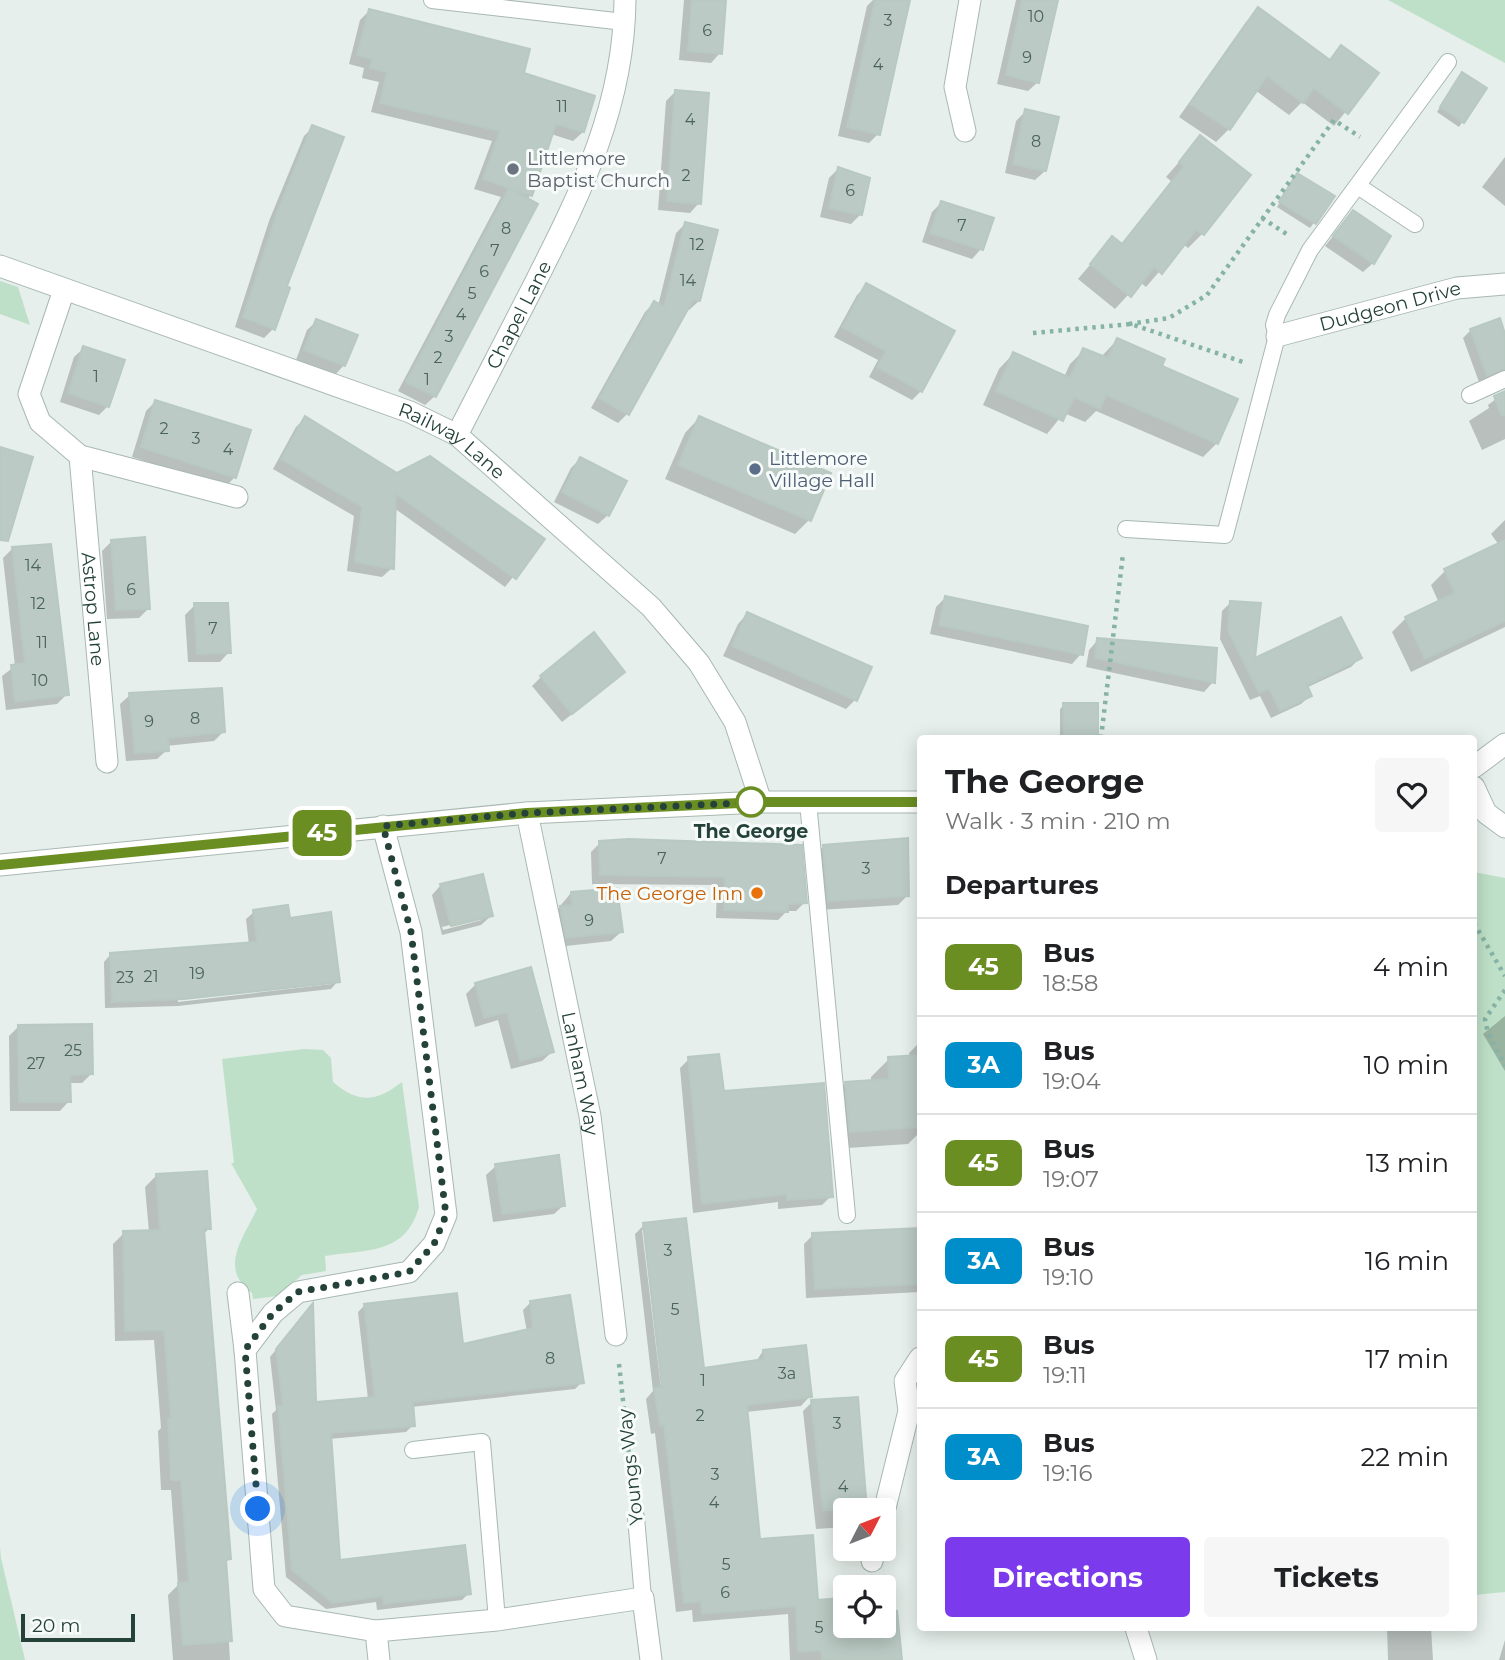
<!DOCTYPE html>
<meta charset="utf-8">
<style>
:root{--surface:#fff;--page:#f6f6f6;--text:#202124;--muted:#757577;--line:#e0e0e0;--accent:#7c3aed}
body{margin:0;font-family:Montserrat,sans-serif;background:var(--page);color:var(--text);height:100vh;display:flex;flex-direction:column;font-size:26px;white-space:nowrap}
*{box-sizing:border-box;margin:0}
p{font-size:23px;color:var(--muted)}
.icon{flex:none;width:38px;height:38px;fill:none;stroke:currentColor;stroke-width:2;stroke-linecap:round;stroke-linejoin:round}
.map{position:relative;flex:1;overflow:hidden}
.drawer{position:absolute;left:917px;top:735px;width:560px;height:896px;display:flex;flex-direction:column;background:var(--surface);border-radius:7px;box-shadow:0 4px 18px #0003}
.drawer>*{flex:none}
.badge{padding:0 14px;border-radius:10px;font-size:24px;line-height:46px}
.needle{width:46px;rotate:48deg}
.buttons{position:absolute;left:833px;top:1498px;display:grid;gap:14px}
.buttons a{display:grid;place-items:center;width:63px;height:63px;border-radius:7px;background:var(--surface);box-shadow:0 4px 18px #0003;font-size:35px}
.scale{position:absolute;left:21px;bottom:18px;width:114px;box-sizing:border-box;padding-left:7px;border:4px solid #24423a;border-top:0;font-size:19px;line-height:24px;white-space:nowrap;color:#24423a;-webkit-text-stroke:5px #f7fbf9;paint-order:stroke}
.you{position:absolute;width:35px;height:35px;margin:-18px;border:5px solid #fff;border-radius:50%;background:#1a73e8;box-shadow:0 0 0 10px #1a73e833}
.map>.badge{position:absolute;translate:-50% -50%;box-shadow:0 0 0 4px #fff}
h2{padding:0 28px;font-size:26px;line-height:63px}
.round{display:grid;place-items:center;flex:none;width:74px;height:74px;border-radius:7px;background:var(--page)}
.overview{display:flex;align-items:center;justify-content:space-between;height:119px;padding:0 28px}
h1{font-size:33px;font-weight:700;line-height:52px}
.cta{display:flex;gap:14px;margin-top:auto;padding:14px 28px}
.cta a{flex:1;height:80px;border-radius:7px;background:var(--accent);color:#fff;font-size:28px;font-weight:700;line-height:80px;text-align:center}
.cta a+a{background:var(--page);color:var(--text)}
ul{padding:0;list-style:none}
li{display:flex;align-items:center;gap:21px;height:98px;padding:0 28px;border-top:2px solid var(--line)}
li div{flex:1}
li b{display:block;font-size:26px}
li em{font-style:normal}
li .badge{min-width:77px;font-weight:700;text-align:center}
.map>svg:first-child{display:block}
.green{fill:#bfe0c8}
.shadow{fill:#0003;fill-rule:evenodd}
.building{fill:#bbcac4;stroke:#b8c9c2;stroke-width:2}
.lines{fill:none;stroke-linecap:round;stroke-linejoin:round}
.service-casing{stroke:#a8b8b2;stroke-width:18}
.minor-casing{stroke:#a8b8b2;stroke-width:23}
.tertiary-casing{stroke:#a8b8b2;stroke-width:23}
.path{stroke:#86b3a5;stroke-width:4.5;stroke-dasharray:3.5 5;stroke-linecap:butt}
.service{stroke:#fff;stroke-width:16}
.minor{stroke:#fff;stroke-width:21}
.tertiary{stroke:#fff;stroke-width:21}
.line-casing{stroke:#fff;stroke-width:16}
.line{stroke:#6b8e23;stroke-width:10}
.walk{stroke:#24423a;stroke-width:7;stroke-dasharray:0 12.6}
.worship-dot{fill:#6b7280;stroke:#f7fbf9;stroke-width:2.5}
.service-dot{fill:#5c6f8a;stroke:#f7fbf9;stroke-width:2.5}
.stop-dot{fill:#fff;stroke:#6b8e23;stroke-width:3.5}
.food-dot{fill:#e8710a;stroke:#f7fbf9;stroke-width:2.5}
.labels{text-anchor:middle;stroke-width:6;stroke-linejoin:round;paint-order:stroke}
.number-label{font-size:16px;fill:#4a645c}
.worship-label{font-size:19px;fill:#5b616d;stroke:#f7fbf9;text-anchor:start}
.street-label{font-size:19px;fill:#24423a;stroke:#f7fbf9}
.service-label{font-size:19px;fill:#4e5e75;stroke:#f7fbf9;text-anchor:start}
.stop-label{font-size:19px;font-weight:bold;fill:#24423a;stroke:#f7fbf9}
.food-label{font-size:19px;fill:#c56008;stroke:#f7fbf9;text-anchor:end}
</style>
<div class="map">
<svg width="1505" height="1660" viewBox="0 0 1505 1660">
<rect width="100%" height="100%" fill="#e6efeb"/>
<g class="green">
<polygon points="1388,0 1505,0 1505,63"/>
<polygon points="0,281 18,287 30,325 0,314"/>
<polygon points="1474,872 1505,878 1505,1592 1474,1595"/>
<path d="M304,1049l19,1 8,8 2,24c26,22 43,20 69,0l17,125c-14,48 -51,42 -94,49l1,15 -24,4 -25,21 -24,3 -1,-6c-34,-25 -9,-54 5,-84l-26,-46h3l-12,-104z"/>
<polygon points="0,1547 1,1558 25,1660 0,1660"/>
</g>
<g class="shadow">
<polygon points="684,0 724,0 720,53 711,63 679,60"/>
<polygon points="873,0 892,0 878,134 869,143 838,136 867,6"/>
<polygon points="1016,0 1056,0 1038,82 1028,91 997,84"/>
<polygon points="1259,9 1328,61 1341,47 1377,73 1334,126 1302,102 1289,115 1255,90 1229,129 1216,142 1179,117 1246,22"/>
<polygon points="369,11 522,74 583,132 573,141 551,134 530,195 435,396 425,405 398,391 501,197 474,189 492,141 371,112 379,82 362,78 364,68 349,64 360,20"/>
<polygon points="1458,78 1485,89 1459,127 1437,112"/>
<polygon points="675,92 699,203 690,213 658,210 666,101"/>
<polygon points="1026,111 1045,171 1035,180 1005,173 1016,121"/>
<polygon points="313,127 285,287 273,329 264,338 235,327 269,221 304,136"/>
<polygon points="1201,137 1249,176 1202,234 1188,248 1183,244 1146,287 1140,282 1115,309 1078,279 1112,239 1121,245 1171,181 1166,177"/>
<polygon points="1505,157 1505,206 1482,187"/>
<polygon points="838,169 860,215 851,224 820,217 829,178"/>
<polygon points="1293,180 1333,197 1310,228 1277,207"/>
<polygon points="941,203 981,249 972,259 922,242 932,212"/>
<polygon points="1353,212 1373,263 1363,272 1325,246"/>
<polygon points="685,224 699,301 689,310 686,309 627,414 618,423 591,408 645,312 654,303 658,306 676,233"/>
<polygon points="866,286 921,391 912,400 869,377 878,360 834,337 857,295"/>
<polygon points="317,321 344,365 335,375 296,360 307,330"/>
<polygon points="1471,330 1505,340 1505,381 1497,375 1479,382 1463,338"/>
<polygon points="1117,340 1160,367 1217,443 1203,457 1096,411 1085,422 1064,413 1047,434 983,405 999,369 1013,354 1064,377 1070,364 1084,350 1101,357"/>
<polygon points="84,348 108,406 99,415 60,402 74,357"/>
<polygon points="1505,392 1505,439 1482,450 1469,421 1489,408 1488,405"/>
<polygon points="155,402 235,477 226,486 132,457 146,411"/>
<polygon points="305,418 397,475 542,540 505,587 394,508 392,568 382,577 347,571 354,516 273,469 296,427"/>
<polygon points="699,418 809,520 795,534 665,479 685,433"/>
<polygon points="580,459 608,515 598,524 554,502 571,468"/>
<polygon points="1505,520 1505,627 1411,672 1392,632 1406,618 1439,603 1431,585 1445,571 1499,545 1491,534"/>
<polygon points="112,541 148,609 139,618 107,619 102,551"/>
<polygon points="12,549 67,694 57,704 6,710 2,676 15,666 3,558"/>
<polygon points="945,598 1081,654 1072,664 930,634 936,607"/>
<polygon points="1231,602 1253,661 1360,658 1351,667 1306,688 1310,696 1301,704 1271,718 1260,696 1250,700 1220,639 1222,611"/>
<polygon points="195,605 229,652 220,662 188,662 185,615"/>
<polygon points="747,614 855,700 846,709 723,656 738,624"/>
<polygon points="1098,640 1213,682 1204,692 1086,667 1089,650"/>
<polygon points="541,677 614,681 562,722 532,686"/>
<polygon points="130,695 223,732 214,741 166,746 167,750 157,759 126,761 120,704"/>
<polygon points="1064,705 1096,734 1092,738 1060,738 1060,709"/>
<polygon points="600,843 800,847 805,902 796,911 787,911 778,920 716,918 717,885 592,884 591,852"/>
<polygon points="823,847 907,896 898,905 819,910 814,856"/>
<path d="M441,885l50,31 -10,9 -39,10 -10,-40zM482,917v3l-39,10 -1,-3z"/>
<polygon points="571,893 621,932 611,941 557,947 551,917"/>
<path d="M254,912l34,8 50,61 -7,8 -153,17 -73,2 -1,-46 7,-8 138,-9 -3,-26zM332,981v3l-154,18v-4z"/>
<polygon points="476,984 552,1052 542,1061 511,1069 498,1020 475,1027 466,994"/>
<polygon points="1505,1016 1505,1071 1483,1034"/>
<polygon points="18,1027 91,1074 82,1083 69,1083 69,1101 60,1111 10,1111 9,1036"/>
<polygon points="920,1042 920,1132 908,1144 832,1149 828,1101 846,1083 871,1082 871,1077 889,1059 910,1058 909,1053"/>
<polygon points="689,1059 831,1196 822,1205 778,1209 778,1202 693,1213 680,1068"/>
<polygon points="496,1166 564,1205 554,1214 493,1222 486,1175"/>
<polygon points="156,1176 210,1228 202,1235 229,1559 224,1563 230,1660 173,1660 168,1595 178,1585 171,1490 161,1490 158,1431 161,1428 154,1340 115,1341 113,1244 124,1233 149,1232 145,1187"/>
<path d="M644,1225l59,145 52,-7 8,-12 47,45 -9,10 -55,6 12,129 58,61 23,18 6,-1v7h39v-11l11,-2 3,47h-108l-2,-46 -95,8 -1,-12 -16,2 -21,-179 -4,1 -5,-35 7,-8 -18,-157zM642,1230h3l20,165 -3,1z"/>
<polygon points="920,1230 920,1292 806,1298 804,1244 813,1235"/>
<polygon points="530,1303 582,1382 575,1389 411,1407 413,1425 406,1432 329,1439 339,1562 469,1593 462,1600 377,1610 376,1602 326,1609 286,1577 272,1414 276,1410 270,1357 306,1313 314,1404 368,1399 358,1312 365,1305 462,1346 527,1332 523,1310"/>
<polygon points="856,1399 866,1510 845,1510 845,1527 816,1529 803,1411 812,1402"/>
<polygon points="1322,1628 1337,1628 1323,1631"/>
<polygon points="1387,1628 1431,1628 1433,1660 1388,1660"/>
<polygon points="1505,1640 1505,1660 1499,1660"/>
</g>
<g class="building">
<polygon points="692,0 726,0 722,54 688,51"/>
<polygon points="875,0 910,0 880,135 847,127"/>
<polygon points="1022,0 1058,0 1039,83 1006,75"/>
<polygon points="1258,7 1330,60 1341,45 1379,73 1348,114 1314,88 1303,103 1267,76 1230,130 1190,104"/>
<polygon points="369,9 530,49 524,73 595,96 584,132 556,124 532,196 509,188 538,204 436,397 406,382 509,188 483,179 500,131 380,103 387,72 370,68 372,59 357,55"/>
<polygon points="1462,72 1487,88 1464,123 1440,107"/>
<polygon points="675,90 709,93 701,204 667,201"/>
<polygon points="1025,109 1059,117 1046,171 1013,164"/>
<polygon points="312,125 344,137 287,286 290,288 275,330 243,317 278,210"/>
<polygon points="1200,135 1251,175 1204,235 1196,230 1162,274 1154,267 1131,297 1090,264 1112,236 1122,244 1184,166 1179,162"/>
<polygon points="838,167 870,178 862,215 829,208"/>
<polygon points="1297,173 1335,196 1316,224 1279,202"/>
<polygon points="941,201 994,218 983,250 930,233"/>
<polygon points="1353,210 1391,236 1374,264 1333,236"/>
<polygon points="685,222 718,230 700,301 693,300 629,415 599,398 654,301 664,307"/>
<polygon points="866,283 955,331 922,392 877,367 886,351 842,327"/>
<polygon points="1500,318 1505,334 1505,369 1487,376 1470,329"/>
<polygon points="316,319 358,335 345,366 304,350"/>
<polygon points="1117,338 1165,359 1162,366 1238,399 1218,444 1106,395 1100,409 1074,397 1063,421 996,391 1013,352 1070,378 1083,348 1108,358"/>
<polygon points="83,346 125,360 109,407 68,393"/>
<polygon points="1505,391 1505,415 1501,415 1494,396"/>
<polygon points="155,400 251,430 236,478 141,447"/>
<polygon points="305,416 397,473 430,456 545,539 516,579 396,494 394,569 355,562 362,507 281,459"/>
<polygon points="699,416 831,473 811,521 678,465"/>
<polygon points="0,447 33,457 8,541 0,540"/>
<polygon points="580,457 627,481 609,516 562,492"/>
<polygon points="145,537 150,609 116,610 111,540"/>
<polygon points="1505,540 1505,621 1425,659 1405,617 1455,593 1444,569"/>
<polygon points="51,544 69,695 15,702 11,665 25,663 12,547"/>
<polygon points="945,596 1088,626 1083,655 939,625"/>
<polygon points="1230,601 1261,603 1255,658 1341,617 1362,658 1307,685 1312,696 1280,711 1269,688 1259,693 1228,630"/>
<polygon points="194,603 228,603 231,653 197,654"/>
<polygon points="747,612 872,667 857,701 732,646"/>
<polygon points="594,632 625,672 572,714 540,676"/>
<polygon points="1097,638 1217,648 1215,683 1095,658"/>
<polygon points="222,688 225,732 168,738 169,751 135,753 129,693"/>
<polygon points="1063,703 1098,703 1098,735 1064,735"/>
<polygon points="908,838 909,896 828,901 823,845"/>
<polygon points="629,839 802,845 807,903 788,904 788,912 724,910 725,877 600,875 599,841"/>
<polygon points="483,874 493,916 451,926 440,884"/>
<polygon points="617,888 623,932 566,938 560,906 572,905 571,892"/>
<polygon points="288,905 290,918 331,912 340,982 184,999 112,1002 110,953 257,942 253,910"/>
<polygon points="531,967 554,1052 520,1061 507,1012 484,1018 475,983"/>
<polygon points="92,1024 93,1074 70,1075 71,1102 19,1102 18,1025"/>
<polygon points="719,1054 724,1091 824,1083 833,1197 787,1200 787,1194 702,1204 688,1057"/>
<polygon points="920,1055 920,1127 850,1132 845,1082 889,1079 888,1057"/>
<polygon points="559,1155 565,1206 502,1214 495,1164"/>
<polygon points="207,1171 211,1229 204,1229 231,1559 226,1560 232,1641 183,1645 178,1583 189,1582 181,1480 171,1480 168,1419 171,1418 164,1330 125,1331 123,1231 160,1230 156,1174"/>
<polygon points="686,1218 704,1368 764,1359 763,1350 806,1345 812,1397 747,1405 760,1539 813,1535 818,1600 839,1598 840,1618 845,1617 845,1626 884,1626 884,1613 897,1611 902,1660 822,1660 821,1650 798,1652 796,1606 702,1614 701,1601 684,1603 664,1425 660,1426 654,1388 662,1387 643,1223"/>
<polygon points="920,1228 920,1284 815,1289 812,1233"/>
<polygon points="457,1293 463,1344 533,1328 530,1301 570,1295 584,1383 413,1402 415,1426 331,1433 340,1560 465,1545 471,1594 384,1604 383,1596 333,1603 292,1570 278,1406 283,1405 276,1349 313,1303 316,1402 375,1397 364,1304"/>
<polygon points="858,1397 867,1510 823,1510 811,1400"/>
</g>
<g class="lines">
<g class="service-casing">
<g id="service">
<polyline points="432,0 624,22"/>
<polyline points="1358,186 1415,224"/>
<polyline points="1470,395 1505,379"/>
<polyline points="1126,529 1225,535 1277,336 1274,325 1277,315 1310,250 1448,62"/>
<polyline points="808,802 847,1215"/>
<polyline points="413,1450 482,1442 497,1620"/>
<polyline points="636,1517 643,1598"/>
</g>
</g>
<g class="minor-casing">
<g id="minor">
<polyline points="965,131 955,87 970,0"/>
<path id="s1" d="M0,266l410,146 47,23 194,172 48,56 36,59 26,80"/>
<path id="s2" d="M64,290l-35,104 11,28 40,34 27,306"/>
<path id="s3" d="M1277,336l180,-48 48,-4"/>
<path id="s4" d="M457,435c26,-51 52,-102 78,-152 47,-93 89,-177 90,-283"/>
<polyline points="80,456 237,497"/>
<polyline points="1474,787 1486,813 1505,827"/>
<path id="s5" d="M527,813l63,303 26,219"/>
<polyline points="383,826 411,932 446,1215 434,1244 409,1272 298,1292 273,1313 245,1350 264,1589 285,1616 376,1631 497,1620 643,1598 651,1660"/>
<polyline points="238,1293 245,1350"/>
<polyline points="884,1512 909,1411 905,1381 920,1358"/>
<polyline points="872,1561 874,1549"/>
<polyline points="1136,1628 1146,1660"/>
<polyline points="376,1631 379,1660"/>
</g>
</g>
<g class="tertiary-casing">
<g id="tertiary">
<polyline points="1474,767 1505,744"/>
<polyline points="0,865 527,813 761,802 920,802"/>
</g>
</g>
<g class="path">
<polyline points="1262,218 1288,235"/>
<polyline points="1129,324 1169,318 1207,295 1334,120 1360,137"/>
<polyline points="1033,333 1131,324 1243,362"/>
<polyline points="1101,738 1123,554"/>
<polyline points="1474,923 1505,976"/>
<polyline points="1505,990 1485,1019 1488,1033 1505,1066"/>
<polyline points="619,1364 633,1491"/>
</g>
<use href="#service" class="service"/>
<use href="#minor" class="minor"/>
<use href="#tertiary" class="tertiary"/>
</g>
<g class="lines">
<g class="line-casing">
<polyline id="line" points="0,865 527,813 761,802 920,802"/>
</g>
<use href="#line" class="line"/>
<polyline class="walk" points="258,1509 245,1350 273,1313 298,1292 409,1272 434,1244 446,1215 411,932 383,826 527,813 761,802 751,802"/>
</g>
<circle class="worship-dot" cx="513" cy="169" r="7"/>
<circle class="service-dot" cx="755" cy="469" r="7"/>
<circle class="stop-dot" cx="751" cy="802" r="14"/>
<circle class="food-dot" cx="757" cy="893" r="7"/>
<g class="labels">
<g class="number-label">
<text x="1036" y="22">10</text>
<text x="888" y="26">3</text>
<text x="707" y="36">6</text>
<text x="1027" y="63">9</text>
<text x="878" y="70">4</text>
<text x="562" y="112">11</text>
<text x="690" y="125">4</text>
<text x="1036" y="147">8</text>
<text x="686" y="181">2</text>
<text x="850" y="196">6</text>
<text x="962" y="231">7</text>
<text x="506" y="234">8</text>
<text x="697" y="250">12</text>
<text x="495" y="256">7</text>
<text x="484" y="277">6</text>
<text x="688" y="286">14</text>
<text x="472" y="299">5</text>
<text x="461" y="320">4</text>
<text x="449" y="342">3</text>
<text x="438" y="363">2</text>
<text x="96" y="382">1</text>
<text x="427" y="385">1</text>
<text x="164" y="434">2</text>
<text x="196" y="444">3</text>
<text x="228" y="455">4</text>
<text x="33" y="571">14</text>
<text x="131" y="595">6</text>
<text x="38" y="609">12</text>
<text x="213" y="634">7</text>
<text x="42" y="648">11</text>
<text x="40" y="686">10</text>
<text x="195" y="724">8</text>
<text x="149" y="727">9</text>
<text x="662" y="864">7</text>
<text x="866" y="874">3</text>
<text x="589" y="926">9</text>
<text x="197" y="979">19</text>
<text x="151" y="982">21</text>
<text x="125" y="983">23</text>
<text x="73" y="1056">25</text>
<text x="36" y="1069">27</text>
<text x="668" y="1256">3</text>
<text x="675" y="1315">5</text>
<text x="550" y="1364">8</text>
<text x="787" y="1379">3a</text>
<text x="703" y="1386">1</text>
<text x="700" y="1421">2</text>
<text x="837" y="1429">3</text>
<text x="715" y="1480">3</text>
<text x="843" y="1492">4</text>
<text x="714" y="1508">4</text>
<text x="726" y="1570">5</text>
<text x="725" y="1598">6</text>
<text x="819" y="1633">5</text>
</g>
<g class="worship-label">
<text x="527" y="165">Littlemore<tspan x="527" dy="22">Baptist Church</tspan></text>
</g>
<g class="street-label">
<text dy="7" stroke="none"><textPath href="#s3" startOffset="117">Dudgeon Drive</textPath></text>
<text dy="7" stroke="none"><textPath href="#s4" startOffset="135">Chapel Lane</textPath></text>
<text dy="7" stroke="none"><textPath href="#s1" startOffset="486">Railway Lane</textPath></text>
<text dy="7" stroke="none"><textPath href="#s2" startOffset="346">Astrop Lane</textPath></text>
<text dy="7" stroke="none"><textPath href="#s5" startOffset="266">Lanham Way</textPath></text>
<text transform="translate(630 1467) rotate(-96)" y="7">Youngs Way</text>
</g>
<g class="service-label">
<text x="769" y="465">Littlemore<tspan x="769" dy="22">Village Hall</tspan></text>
</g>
<g class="stop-label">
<text x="751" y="838">The George</text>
</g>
<g class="food-label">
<text x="743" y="900">The George Inn</text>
</g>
</g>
</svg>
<div class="buttons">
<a><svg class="needle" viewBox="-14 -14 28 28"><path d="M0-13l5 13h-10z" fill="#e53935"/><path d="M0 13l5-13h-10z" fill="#757577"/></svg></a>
<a><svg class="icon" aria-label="locate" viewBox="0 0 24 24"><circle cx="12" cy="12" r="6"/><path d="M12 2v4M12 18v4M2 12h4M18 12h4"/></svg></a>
</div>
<div class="scale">20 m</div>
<div class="you" style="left:258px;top:1509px"></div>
<b class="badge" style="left:322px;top:833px;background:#6b8e23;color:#fff">45</b>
<section class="drawer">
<div class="overview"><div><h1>The George</h1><p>Walk · 3 min · 210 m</p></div><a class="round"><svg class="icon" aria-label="heart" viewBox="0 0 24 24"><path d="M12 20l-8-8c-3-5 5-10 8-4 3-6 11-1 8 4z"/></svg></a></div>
<h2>Departures</h2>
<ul>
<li><span class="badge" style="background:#6b8e23;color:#fff">45</span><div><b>Bus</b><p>18:58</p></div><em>4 min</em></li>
<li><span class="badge" style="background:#008eca;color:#fff">3A</span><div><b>Bus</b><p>19:04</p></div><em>10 min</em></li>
<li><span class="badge" style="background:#6b8e23;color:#fff">45</span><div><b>Bus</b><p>19:07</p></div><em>13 min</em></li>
<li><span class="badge" style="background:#008eca;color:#fff">3A</span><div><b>Bus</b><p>19:10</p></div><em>16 min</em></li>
<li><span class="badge" style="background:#6b8e23;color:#fff">45</span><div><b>Bus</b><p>19:11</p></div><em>17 min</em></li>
<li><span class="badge" style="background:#008eca;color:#fff">3A</span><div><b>Bus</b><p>19:16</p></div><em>22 min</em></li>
</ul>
<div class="cta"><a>Directions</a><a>Tickets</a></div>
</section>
</div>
